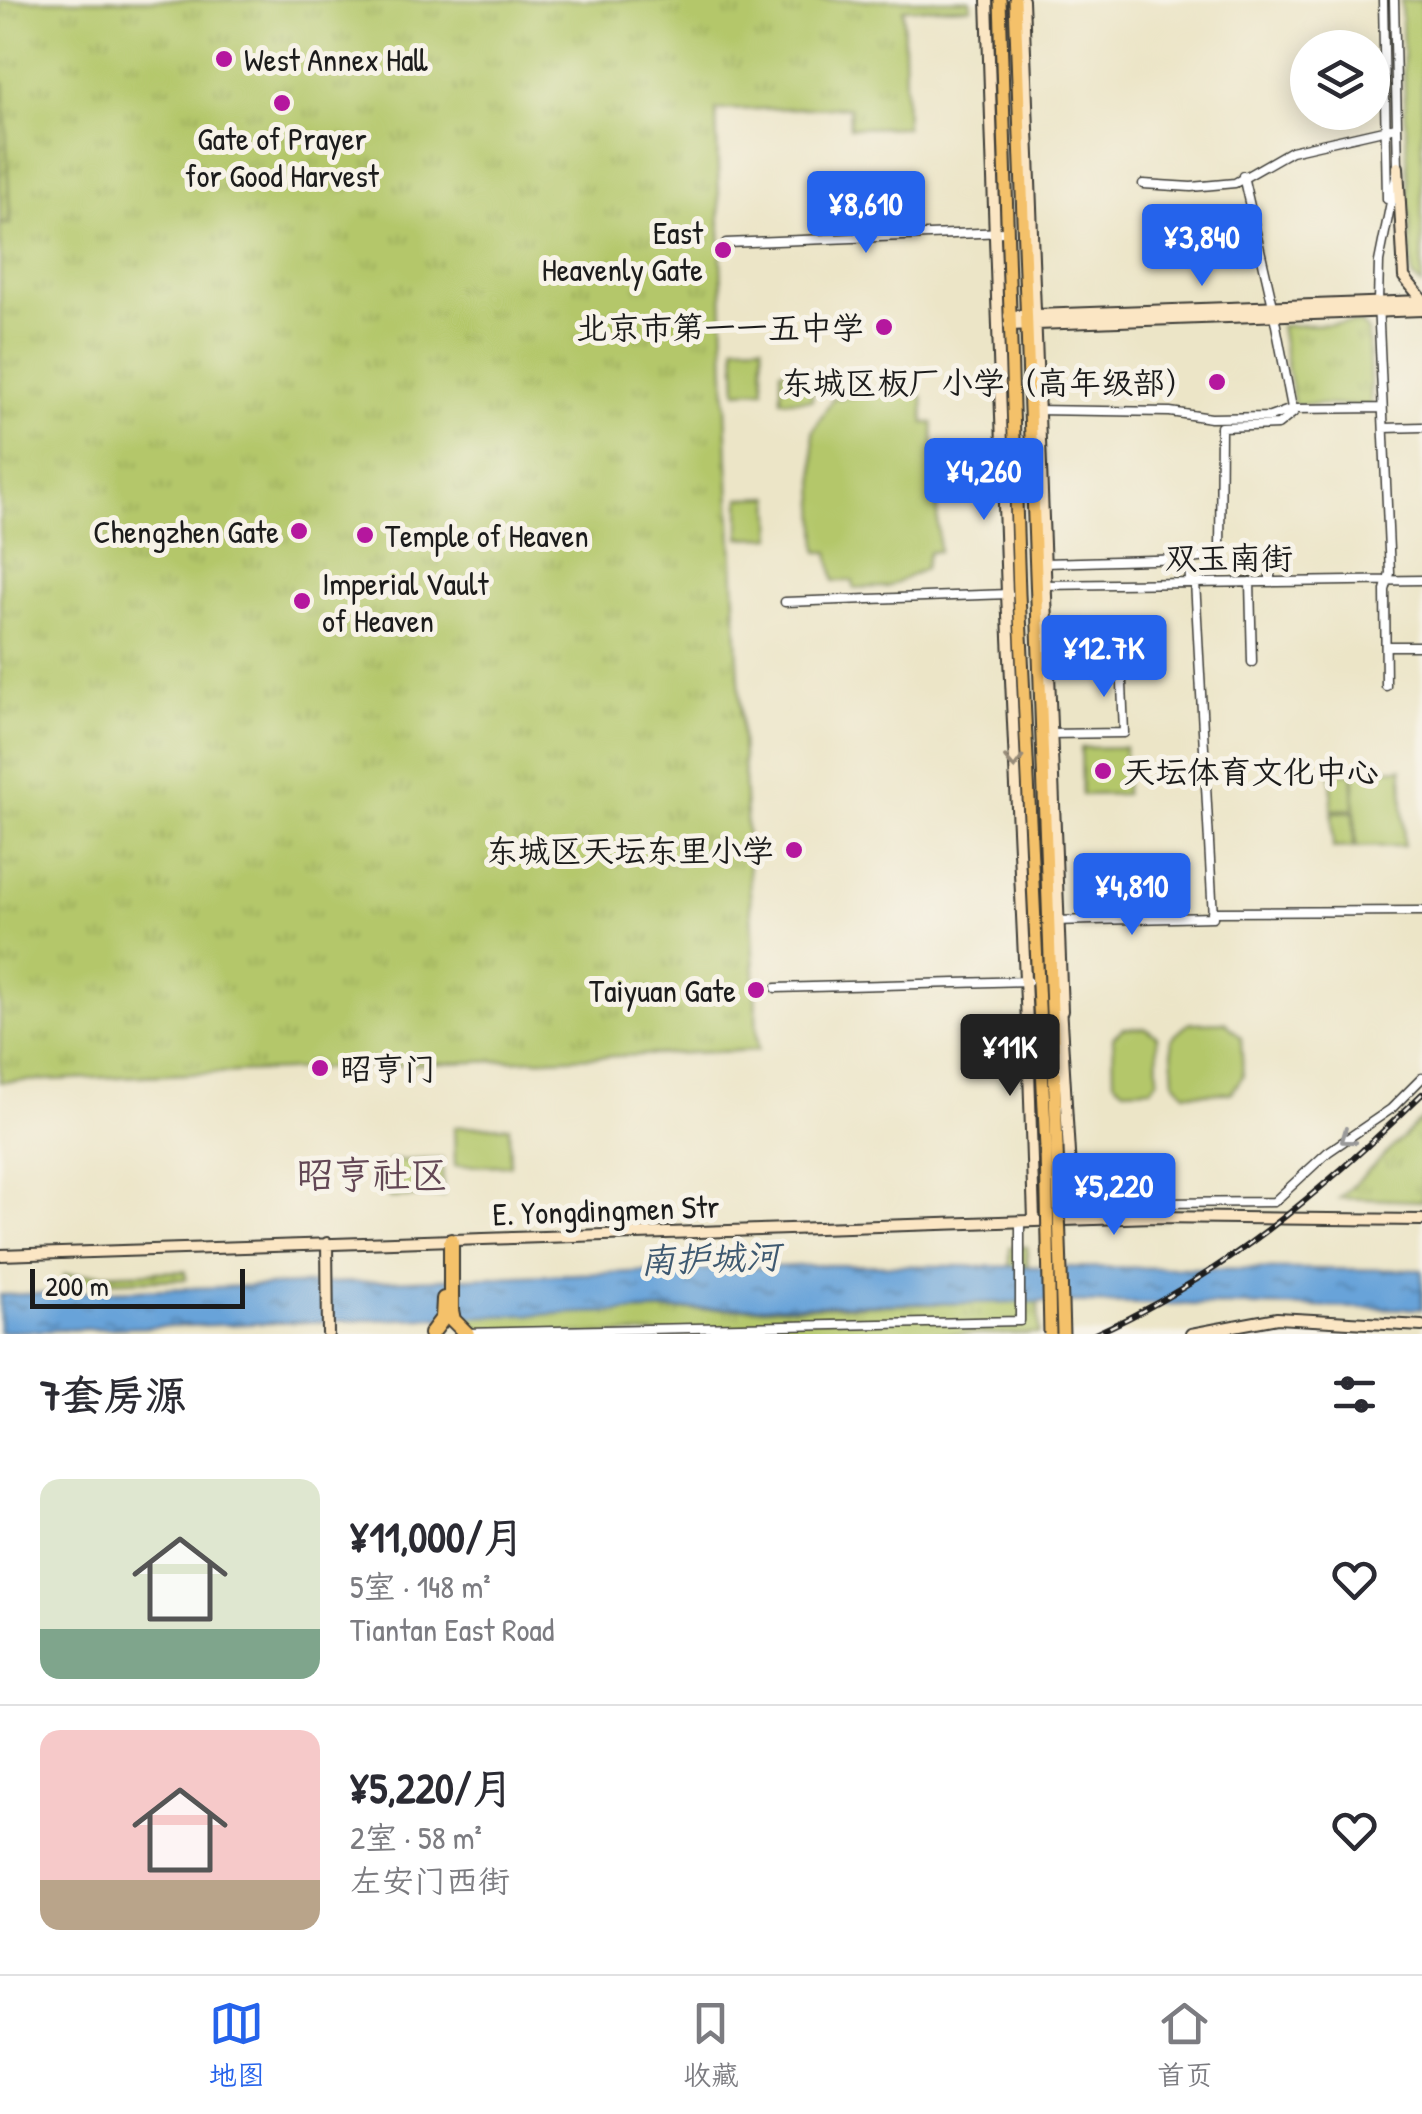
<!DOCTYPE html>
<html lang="zh">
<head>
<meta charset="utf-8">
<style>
	:root { --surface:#fff; --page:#f7f7f7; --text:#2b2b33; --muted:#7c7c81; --line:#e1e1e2; --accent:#2563eb }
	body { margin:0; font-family:"Patrick Hand","LXGW WenKai TC",sans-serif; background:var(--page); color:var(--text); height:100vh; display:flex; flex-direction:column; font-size:38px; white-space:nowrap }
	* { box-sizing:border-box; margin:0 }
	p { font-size:32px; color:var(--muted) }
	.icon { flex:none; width:55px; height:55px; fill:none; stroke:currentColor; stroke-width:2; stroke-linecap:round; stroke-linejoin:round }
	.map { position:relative; height:1334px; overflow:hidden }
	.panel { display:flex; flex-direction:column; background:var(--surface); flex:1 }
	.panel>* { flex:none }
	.controls { position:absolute; left:1290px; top:30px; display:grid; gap:20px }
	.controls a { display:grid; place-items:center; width:100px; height:100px; border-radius:50%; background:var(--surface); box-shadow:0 5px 25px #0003; font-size:50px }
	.scale { position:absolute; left:30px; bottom:25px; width:215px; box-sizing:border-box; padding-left:10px; border:5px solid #1c1c1c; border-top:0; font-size:28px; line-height:35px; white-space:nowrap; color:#1c1c1c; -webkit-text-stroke:8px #f7f3e8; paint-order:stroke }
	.price { position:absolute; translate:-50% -85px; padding:0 22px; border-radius:10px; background:var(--accent); color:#fff; font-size:32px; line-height:65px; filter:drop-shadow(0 2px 5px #0008) }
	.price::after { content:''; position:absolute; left:50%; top:60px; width:30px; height:22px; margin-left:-15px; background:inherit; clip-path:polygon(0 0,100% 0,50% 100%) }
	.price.active { background:#222; color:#fff }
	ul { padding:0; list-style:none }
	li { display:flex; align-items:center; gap:30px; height:250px; padding:0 40px }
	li+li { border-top:2px solid var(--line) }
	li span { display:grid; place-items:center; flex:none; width:280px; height:200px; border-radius:20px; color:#555 }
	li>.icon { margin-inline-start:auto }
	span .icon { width:120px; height:120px; fill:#fffc; stroke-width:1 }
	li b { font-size:42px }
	h2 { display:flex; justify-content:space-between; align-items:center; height:120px; padding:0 40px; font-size:42px }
	.tab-bar { display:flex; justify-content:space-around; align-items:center; height:140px; border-top:2px solid var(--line); background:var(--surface); font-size:28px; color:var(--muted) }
	.tab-bar a { display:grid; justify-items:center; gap:5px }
	.tab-bar .active { color:var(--accent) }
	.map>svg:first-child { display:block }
	.grass { fill:url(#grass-dots); stroke:#687243; stroke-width:2.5 }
	.park { fill:url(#park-tufts); stroke:#687243; stroke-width:2.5 }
	.garden { fill:url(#garden-furrows); stroke:#687243; stroke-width:2.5 }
	.pitch { fill:#b4c76a; stroke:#687243; stroke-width:2.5 }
	.water { fill:url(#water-ripples); stroke:#42607a; stroke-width:2.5 }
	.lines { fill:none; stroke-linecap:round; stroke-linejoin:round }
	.street-casing { stroke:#3b3a36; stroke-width:11 }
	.secondary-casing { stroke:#3b3a36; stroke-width:14 }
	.primary-casing { stroke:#3b3a36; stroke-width:15 }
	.highway-casing { stroke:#3b3a36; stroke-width:18 }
	.street { stroke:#fff; stroke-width:8 }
	.secondary { stroke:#fbe6c4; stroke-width:10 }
	.primary { stroke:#f4c16b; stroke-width:11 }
	.highway { stroke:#f4c16b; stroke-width:14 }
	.rail-casing { stroke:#1c1c1c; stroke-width:6 }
	.rail { stroke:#f7f3e8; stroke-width:2.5; stroke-dasharray:8; stroke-linecap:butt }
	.primary-bridge-casing { stroke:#3b3a36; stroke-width:15; stroke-linecap:butt }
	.primary-bridge { stroke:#f4c16b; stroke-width:11 }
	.oneway { stroke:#978b78 }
	.oneway2 { stroke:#999 }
	.poi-dot { fill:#b5179e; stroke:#f7f3e8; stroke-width:4 }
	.labels { text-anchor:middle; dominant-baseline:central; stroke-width:10; stroke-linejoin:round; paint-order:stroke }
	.poi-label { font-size:32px; fill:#1c1c1c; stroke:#f7f3e8; text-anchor:end }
	.street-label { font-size:32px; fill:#1c1c1c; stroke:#f7f3e8 }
	.water-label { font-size:35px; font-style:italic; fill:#3e5971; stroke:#f7f3e8 }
	.quarter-label { font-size:38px; fill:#634755; stroke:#f7f3e8 }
</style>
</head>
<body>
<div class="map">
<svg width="1422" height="1334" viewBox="0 0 1422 1334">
	<defs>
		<pattern id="grass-dots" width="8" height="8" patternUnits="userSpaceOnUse" patternTransform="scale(2.5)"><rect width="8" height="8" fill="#b4c76a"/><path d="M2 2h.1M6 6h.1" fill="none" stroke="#9aaa5b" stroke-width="1.8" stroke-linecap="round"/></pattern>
		<pattern id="park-tufts" width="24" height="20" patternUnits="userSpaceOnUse" patternTransform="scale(2.5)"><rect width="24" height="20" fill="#b4c76a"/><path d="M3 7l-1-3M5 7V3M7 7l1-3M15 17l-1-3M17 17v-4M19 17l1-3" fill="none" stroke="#9aaa5b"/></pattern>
		<pattern id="garden-furrows" width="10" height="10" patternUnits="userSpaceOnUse" patternTransform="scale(2.5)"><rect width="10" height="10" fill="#b4c76a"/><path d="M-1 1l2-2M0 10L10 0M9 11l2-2" fill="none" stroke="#9aaa5b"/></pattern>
		<pattern id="water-ripples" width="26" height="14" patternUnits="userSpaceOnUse" patternTransform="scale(2.5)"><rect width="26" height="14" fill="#68a3d9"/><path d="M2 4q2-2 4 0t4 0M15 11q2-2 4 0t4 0" fill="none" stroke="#5584af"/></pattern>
	</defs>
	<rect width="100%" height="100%" fill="#f7f3e8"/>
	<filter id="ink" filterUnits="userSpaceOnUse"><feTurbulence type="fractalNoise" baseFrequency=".01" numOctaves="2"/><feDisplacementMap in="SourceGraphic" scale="20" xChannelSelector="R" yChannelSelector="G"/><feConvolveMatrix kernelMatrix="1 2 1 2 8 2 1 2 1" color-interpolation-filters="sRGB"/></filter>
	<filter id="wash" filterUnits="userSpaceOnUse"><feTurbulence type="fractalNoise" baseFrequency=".0048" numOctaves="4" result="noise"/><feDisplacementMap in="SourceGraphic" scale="40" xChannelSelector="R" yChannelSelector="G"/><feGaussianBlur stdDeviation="2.25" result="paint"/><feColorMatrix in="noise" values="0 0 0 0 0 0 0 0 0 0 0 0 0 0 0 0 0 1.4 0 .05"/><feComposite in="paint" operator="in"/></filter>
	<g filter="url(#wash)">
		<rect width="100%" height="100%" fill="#ece5c7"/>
		<path class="grass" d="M185,1271l1,8 -122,4v-8z"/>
		<path class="park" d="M0,0h970l1,7 -68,2 3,118 -56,1 -1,-21 -133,3 12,354 30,586 -758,32z
			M1360,323l8,8 3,75 -77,-2 -14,-78z
			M1422,1119v82l-82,-3z
			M1010,1247h17l1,54 10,1 1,32h-565l-16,-18 551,-14z"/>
		<path class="garden" d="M0,83h4l6,141h-10z"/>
		<path class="pitch" d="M1401,0h21v286l-10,-9z
			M762,344l2,46 -27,1 -2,-46z
			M781,370h32l-1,30h-31z
			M915,393l8,4 1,26h9l6,128 -10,1 -5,17 -37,18 -33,1 -1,-7h-19l-5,-29h-11l-5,-121 20,-33z
			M771,497l2,40 -33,1v-40z
			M1125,747v47l-43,1 -1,-47z
			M1402,768l2,78 -48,1 -2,-77z
			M1352,772l2,37 -22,1 -1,-37z
			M1332,812h21l1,35 -21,1z
			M1225,1022l16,15 2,39 -12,17h-46l-11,-13 -3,-41 18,-16z
			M1123,1028h23l11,8 1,43 -6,9 -28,1 -10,-8 -1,-44z
			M509,1126l1,39 -55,1 -1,-39z
			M442,1159l1,37 -54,2 -1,-37z"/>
		<path class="water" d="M822,1265l600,5v39l-384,-7 -213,3 -825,27v-37z"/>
	</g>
	<g filter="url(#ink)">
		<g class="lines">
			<g class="street-casing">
				<path id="street" d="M1383,0l4,199
					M1243,176l30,130
					M1143,184l48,3 44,-4 56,-32 105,-24
					M726,243l279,-11
					M1034,410l136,2 41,6 59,-1 22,-8 90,-1
					M1384,428l38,-1
					M1270,554v28
					M1044,563l145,-4
					M1190,581l-1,-22 31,-3 1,-129 57,-2 15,-12 -19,-98
					M1250,582l2,80
					M1042,585l380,-5
					M785,602l224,-8
					M1386,646h36
					M1386,686l-1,-96 5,-17 -12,-271 1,-40 19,-95 -4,-167
					M1047,734l77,-1 -3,-74
					M1212,912l210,-1
					M1053,921l160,-4 -18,-336
					M776,988l252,-7
					M1153,1217l4,-14 117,-1 54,-50 63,-43 31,-31
					M466,1333l554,-12v-100"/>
			</g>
			<g class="secondary-casing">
				<path id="secondary" d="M987,0l20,594 21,450
					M1023,0l39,1011
					M1398,167l6,110 18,22
					M1009,316l413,-15
					M1009,325l413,-15
					M1060,1005l13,214
					M1028,1041l6,179
					M1054,1230l2,104
					M327,1243l1,91
					M0,1255l1153,-38 269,3
					M1191,1334l86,-16 145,8"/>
			</g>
			<g class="primary-casing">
				<path id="primary" d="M1000,0l19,594 27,555
					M1015,0l42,1148"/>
			</g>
			<g class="highway-casing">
				<path id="highway" d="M451,1241v69l2,10 14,14
					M431,1334l12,-16 1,-19"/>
			</g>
			<use href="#street" class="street"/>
			<use href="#secondary" class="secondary"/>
			<use href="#primary" class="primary"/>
			<use href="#highway" class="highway"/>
			<g class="rail-casing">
				<path id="rail" d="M1095,1334c126,-56 229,-144 327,-240"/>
			</g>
			<use href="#rail" class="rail"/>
			<g class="primary-bridge-casing">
				<path id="primary-bridge" d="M1057,1148l6,186
					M1046,1149l4,185"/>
			</g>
			<use href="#primary-bridge" class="primary-bridge"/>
		</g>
		<defs><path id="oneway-chevron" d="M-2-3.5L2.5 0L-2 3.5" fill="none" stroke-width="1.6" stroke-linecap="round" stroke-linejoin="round" transform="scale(2.5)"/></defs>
		<use class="oneway" href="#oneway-chevron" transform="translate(1014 762) rotate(88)"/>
		<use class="oneway2" href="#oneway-chevron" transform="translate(1347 1138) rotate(144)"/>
	</g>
	<g class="poi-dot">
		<circle cx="224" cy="59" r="10"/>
		<circle cx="282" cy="103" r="10"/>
		<circle cx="723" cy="250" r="10"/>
		<circle cx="884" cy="327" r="10"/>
		<circle cx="1217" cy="382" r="10"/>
		<circle cx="299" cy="531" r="10"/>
		<circle cx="365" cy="535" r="10"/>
		<circle cx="302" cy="601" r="10"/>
		<circle cx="1103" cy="771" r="10"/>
		<circle cx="794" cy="850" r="10"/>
		<circle cx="756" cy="990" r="10"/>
		<circle cx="320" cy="1068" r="10"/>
	</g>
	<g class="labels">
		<g class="poi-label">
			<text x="244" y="59" text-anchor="start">West Annex Hall</text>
			<text x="282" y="138" text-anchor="middle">Gate of Prayer<tspan x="282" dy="37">for Good Harvest</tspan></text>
			<text x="703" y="232">East<tspan x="703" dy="37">Heavenly Gate</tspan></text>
			<text x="864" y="327">北京市第一一五中学</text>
			<text x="1197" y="382">东城区板厂小学（高年级部）</text>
			<text x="279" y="531">Chengzhen Gate</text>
			<text x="385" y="535" text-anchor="start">Temple of Heaven</text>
			<text x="322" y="583" text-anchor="start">Imperial Vault<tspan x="322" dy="37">of Heaven</tspan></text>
			<text x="1123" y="771" text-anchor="start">天坛体育文化中心</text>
			<text x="774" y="850">东城区天坛东里小学</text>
			<text x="736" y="990">Taiyuan Gate</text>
			<text x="340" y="1068" text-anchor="start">昭亨门</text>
		</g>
		<g class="street-label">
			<text x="1229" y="557">双玉南街</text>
			<text transform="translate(606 1210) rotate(-2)">E. Yongdingmen Str</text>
		</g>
		<g class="water-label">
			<text transform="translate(710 1258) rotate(-2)">南护城河</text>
		</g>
		<g class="quarter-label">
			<text x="372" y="1174">昭亨社区</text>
		</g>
	</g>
</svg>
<div class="controls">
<a><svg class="icon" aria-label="layers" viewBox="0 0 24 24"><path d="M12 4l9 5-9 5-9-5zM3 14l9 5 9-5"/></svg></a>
</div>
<div class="scale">200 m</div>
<b class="price" style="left:866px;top:256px">¥8,610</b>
<b class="price" style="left:1202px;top:289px">¥3,840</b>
<b class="price" style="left:984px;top:523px">¥4,260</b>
<b class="price" style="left:1104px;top:700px">¥12.7K</b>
<b class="price" style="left:1132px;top:938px">¥4,810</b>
<b class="price active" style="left:1010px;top:1099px">¥11K</b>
<b class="price" style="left:1114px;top:1238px">¥5,220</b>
</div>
<section class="panel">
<h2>7套房源<svg class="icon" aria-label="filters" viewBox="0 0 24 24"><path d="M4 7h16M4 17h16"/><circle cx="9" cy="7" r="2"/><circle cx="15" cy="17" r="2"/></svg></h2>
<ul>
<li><span style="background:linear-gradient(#dfe7d0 75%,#7fa58c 0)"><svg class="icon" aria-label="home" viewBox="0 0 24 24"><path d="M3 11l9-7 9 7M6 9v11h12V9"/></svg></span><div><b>¥11,000/月</b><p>5室 · 148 m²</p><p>Tiantan East Road</p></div><svg class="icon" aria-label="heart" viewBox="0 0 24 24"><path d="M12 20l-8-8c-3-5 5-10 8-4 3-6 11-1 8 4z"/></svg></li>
<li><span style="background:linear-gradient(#f6c9c9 75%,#b9a48a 0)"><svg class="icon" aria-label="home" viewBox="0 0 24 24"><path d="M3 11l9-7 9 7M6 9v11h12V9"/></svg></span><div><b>¥5,220/月</b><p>2室 · 58 m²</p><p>左安门西街</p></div><svg class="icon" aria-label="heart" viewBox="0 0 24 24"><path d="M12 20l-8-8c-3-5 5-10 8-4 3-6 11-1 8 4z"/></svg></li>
</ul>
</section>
<nav class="tab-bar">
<a class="active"><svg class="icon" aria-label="map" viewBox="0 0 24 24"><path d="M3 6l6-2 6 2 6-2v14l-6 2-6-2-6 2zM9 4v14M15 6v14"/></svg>地图</a>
<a><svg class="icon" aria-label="saved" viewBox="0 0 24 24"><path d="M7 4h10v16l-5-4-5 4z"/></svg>收藏</a>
<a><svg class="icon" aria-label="home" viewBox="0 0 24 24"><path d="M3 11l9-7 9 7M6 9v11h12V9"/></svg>首页</a>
</nav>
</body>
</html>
